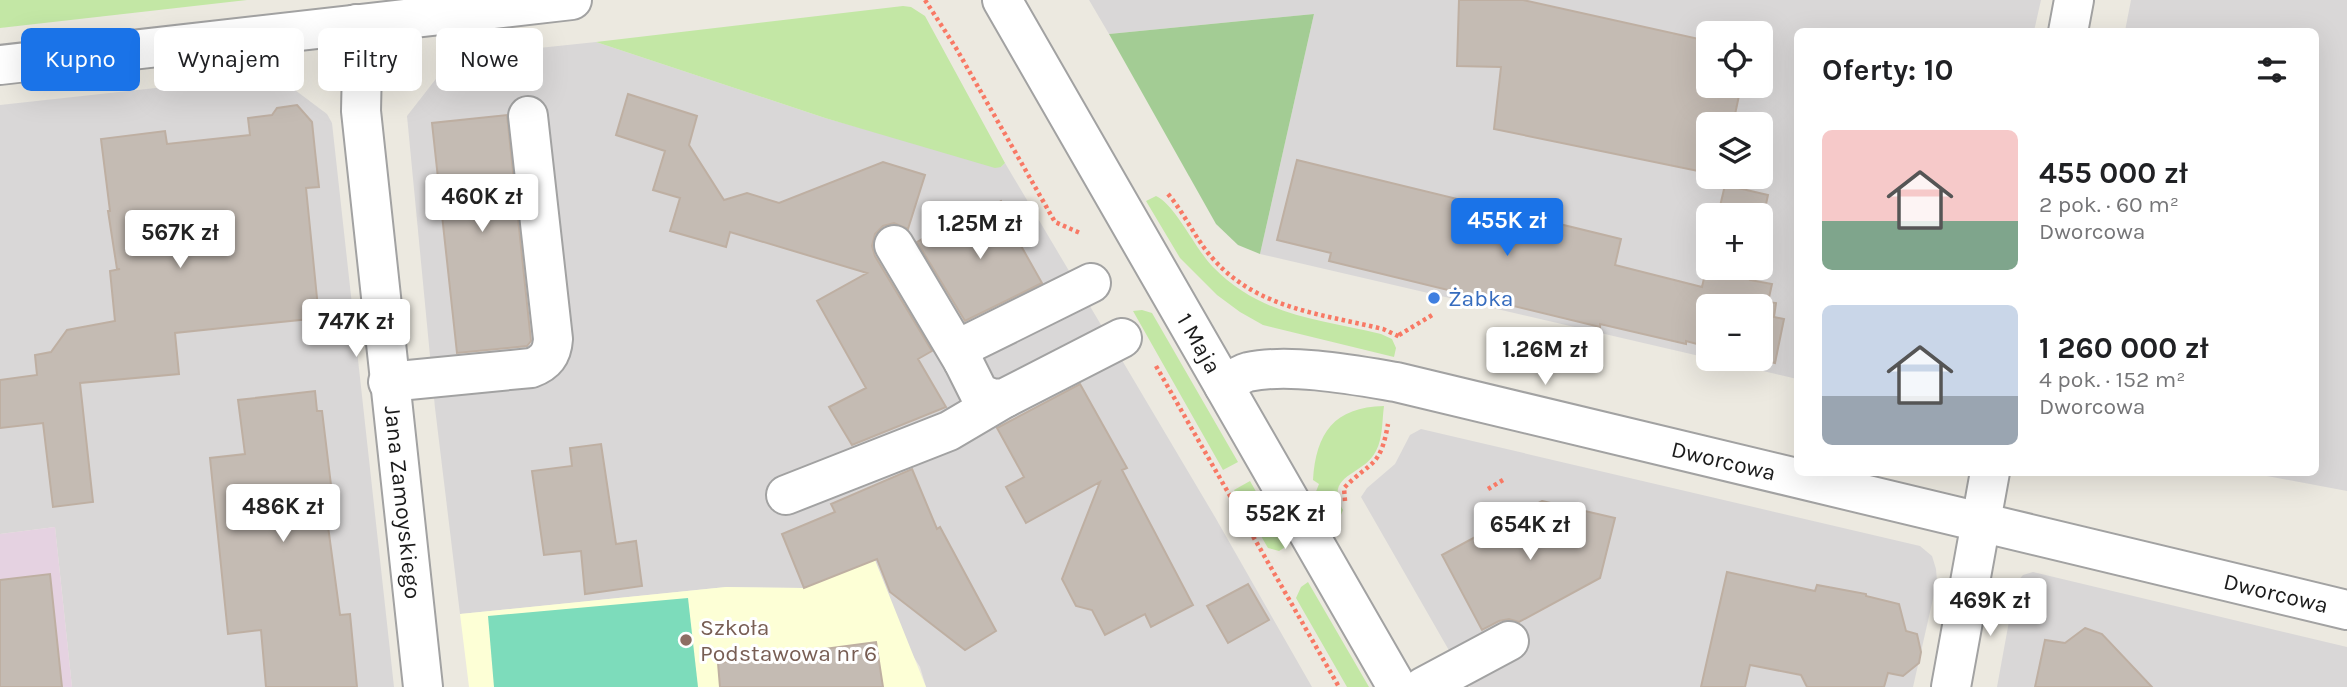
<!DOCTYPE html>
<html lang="pl">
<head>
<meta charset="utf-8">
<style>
	:root { --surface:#fff; --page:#f6f6f6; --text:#202124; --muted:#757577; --accent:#1a73e8 }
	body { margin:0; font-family:Karla,sans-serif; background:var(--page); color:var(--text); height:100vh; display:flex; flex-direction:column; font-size:26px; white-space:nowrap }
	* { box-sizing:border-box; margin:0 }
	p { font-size:23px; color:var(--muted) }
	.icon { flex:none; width:38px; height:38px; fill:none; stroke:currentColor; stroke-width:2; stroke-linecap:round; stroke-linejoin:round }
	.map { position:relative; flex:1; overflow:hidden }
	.side { position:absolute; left:1794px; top:28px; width:525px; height:448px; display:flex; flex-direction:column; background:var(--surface); border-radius:10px; box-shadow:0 7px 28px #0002 }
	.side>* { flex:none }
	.top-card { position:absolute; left:21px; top:28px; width:665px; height:63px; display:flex; gap:14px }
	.buttons { position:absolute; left:1696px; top:21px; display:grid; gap:14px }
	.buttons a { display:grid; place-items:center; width:77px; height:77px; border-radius:10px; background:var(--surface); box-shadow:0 7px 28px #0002; font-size:35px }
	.price { position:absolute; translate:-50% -60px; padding:0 16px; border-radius:7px; background:#fff; color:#222; font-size:23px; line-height:46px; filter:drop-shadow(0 2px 4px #0008) }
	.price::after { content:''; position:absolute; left:50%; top:42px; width:21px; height:16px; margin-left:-10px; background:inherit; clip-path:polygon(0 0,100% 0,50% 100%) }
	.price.selected { background:var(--accent); color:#fff }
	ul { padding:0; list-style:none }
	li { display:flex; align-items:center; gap:21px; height:175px; padding:0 28px }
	li span { display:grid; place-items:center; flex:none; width:196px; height:140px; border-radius:10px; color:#555 }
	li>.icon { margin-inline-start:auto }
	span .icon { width:84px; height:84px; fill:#fffc; stroke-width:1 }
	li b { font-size:30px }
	h2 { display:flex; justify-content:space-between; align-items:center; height:84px; padding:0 28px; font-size:30px }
	.tag { padding:0 24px; border-radius:10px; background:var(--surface); box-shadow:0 7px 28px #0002; font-size:24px; line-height:63px }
	.tag.selected { background:var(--accent); color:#fff }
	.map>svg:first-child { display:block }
	.residential { fill:#d9d7d7; fill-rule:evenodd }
	.industrial { fill:#e5d2e1 }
	.education { fill:#fdffd6 }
	.grass { fill:#c3e7a5 }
	.forest { fill:#a3cc94 }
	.pitch { fill:#7ddcbb }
	.building { fill:#c4bbb3; stroke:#beafa2; stroke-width:2 }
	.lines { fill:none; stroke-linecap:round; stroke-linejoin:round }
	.minor-casing { stroke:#a2a2a2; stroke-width:42 }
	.path { stroke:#f87965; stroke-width:4.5; stroke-dasharray:3.5 3.5; stroke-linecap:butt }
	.minor { stroke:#fff; stroke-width:38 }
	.shop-dot { fill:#3f7fe0; stroke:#fff; stroke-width:2.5 }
	.education-dot { fill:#8d6e63; stroke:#fff; stroke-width:2.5 }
	.labels { text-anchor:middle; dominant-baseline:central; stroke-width:6; stroke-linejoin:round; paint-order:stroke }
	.shop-label { font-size:23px; fill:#366cbe; stroke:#fff; text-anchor:start }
	.street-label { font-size:23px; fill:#1b1b1b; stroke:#fff }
	.education-label { font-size:23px; fill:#785e54; stroke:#fff; text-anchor:start }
</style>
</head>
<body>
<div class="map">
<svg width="2347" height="687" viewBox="0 0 2347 687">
	<rect width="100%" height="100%" fill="#ece9e0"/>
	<path class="residential" d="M1089,0h952l-7,31 -237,1v347l-85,-20h48v-53h-52v52l-448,-104 54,-240 -205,20zM1708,33h52v53h-52zM1708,124h52v53h-52zM1708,215h52v53h-52z
		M2131,0h216v491l-96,-18 64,-1v-440l-190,-1z
		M596,42l229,76 176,49 4,-4 210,354 97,170h-386l-6,-20 -63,-100 -53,21 -78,-1 -266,27 -25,-206 -28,-292 46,-59z
		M275,75l52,39 5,9 62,564h-322l-17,-160 -55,7v-429z
		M1421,429l499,117 12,10 4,13 1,12 -24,106h-443l-109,-190 6,-9 28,-24 15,-29z
		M2033,572l314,75v40h-350l19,-104 7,-8z"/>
	<path class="industrial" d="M55,527l17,160h-72v-153z"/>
	<path class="education" d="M875,560l51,127h-457l-9,-73 266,-27 78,1z"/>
	<path class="grass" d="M0,0h247l-247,28z
		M903,6l8,1 14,9 80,147 -4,4 -6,1 -170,-50 -229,-76z
		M1156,196c18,7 40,54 57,71 48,49 104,52 168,67l11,5 4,9 -2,9 -131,-32 -23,-13 -23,-17 -37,-37 -34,-57z
		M1142,310l10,3 86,149 -15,8 -90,-159z
		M1384,406c-2,14 -1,32 -8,45 -12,25 -53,23 -33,59l-2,5 -10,6 -16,-27 4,-10 -6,-4c3,-47 21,-73 71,-74z
		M1250,481l37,65 -8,5 -11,-3 -34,-58z
		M1308,582l61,105h-22l-51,-89 5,-11z"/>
	<path class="forest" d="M1314,14l-54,240 -22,-9 -22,-21 -107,-190z"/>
	<path class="pitch" d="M688,598l10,89h-204l-6,-71z"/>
	<path class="building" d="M1459,0h64l185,41v45h33l-8,38h-25v49l-214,-44 7,-62 -44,-1z
		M628,94l69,22 -8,29 35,55 23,-7 32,10 104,-41 42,13 -17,54 -14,-6 -11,3 -8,8 -3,12 3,10 57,95 -14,8 28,48 -94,38 -23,-38 37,-19 -49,-87 50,-28 -137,-41 -4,15 -56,-16 10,-33 -27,-8 12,-39 -49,-16z
		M297,105l15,17 3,29 4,36 -13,1 13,130 -144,15 4,41 -99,9 13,119 -40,5 -10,-84 -43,5v-48l37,-5 -2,-20 16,-3 16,-22 48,-9 -5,-50 10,-2h-3l-9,-58h2l-9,-72 64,-8 2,13 83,-9 -2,-17 24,-3 5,-7z
		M507,115l24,226 -4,5 -70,7 -25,-230z
		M1297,160l324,79 -6,26 87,22 6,-26v7h45l-3,12 22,4 -4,18 8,1 -2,14 10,2 -9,44 -18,-4h3v-53h-52v41l-22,-6v3l-86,-20v3l-271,-66 2,-8 -54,-13z
		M1725,185l43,10 -8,37v-17h-42z
		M1001,201l20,33 -5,3 26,46 -77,38 -48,-79 45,-26 3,6z
		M1080,384l47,84 -5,2 71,135 -42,22 -6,-13 -40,21 -13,-25 -16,-4 -14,-27 38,-97 -74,41 -20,-36 18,-10 -27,-49z
		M315,391l2,20h5l13,107 -8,1 13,96 10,-1 7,73h-91l-5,-57 -33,4 -18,-176 35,-4 -7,-54z
		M601,444l15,100 20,-3 6,45 -57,8 -4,-43 -37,4 -12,-84 40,-5 -2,-18z
		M912,469l25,60 3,-2 56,104 -31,19 -75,-58 -13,-33 -73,29 -22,-54 53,-22 -4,-8z
		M1542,501l73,17 -15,60 -81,44 -10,-3 -10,2 -17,9 -40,-75z
		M1727,572l88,19 2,-6 49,9v2l33,8 7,27 11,3 4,18 -2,11 -16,13 -15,-3 -4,14h-77l-6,-12 -51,-10 -5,22h-44z
		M50,574l12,113h-62v-107z
		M1248,584l21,36 -41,23 -21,-37z
		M2085,628l17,6 50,53h-117l10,-47 20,3z
		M876,642l7,45h-163l-2,-24z"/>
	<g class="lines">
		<g class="minor-casing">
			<g id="minor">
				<path id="s1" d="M1002,0l395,687"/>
				<path id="s2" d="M356,24l6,41 -1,46 62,576"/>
				<path d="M2068,32l6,-32"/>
				<path d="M0,65l572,-65"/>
				<path d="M894,245l69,116"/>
				<path d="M1091,283l-119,59 -7,7 -2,12 16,32 14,6 12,-1 117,-60"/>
				<path d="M388,382l143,-14c14,-5 21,-13 22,-29l-25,-223"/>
				<path id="s3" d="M1224,386c7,-5 16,-12 24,-14 42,-9 106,3 148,10l951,228"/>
				<path d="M786,495l163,-64 56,-33"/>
				<path d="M1423,687l86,-46"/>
				<path d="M1951,687l39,-215"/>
			</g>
		</g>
		<path class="path" d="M925,0l31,48 99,174 25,11
			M1168,194c18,21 28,47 47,67 44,48 107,53 168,68l17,8
			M1399,335l35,-21
			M1156,366l183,321
			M1488,489l15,-9
			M1345,501l-1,-13c27,-28 36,-19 44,-64"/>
		<use href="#minor" class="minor"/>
	</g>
	<circle class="shop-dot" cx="1434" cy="298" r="7"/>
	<circle class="education-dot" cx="686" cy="640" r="7"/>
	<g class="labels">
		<g class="shop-label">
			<text x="1448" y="298">Żabka</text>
		</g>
		<g class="street-label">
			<text stroke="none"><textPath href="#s1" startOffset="396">1 Maja</textPath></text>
			<text stroke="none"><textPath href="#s3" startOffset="514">Dworcowa</textPath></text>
			<text stroke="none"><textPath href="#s2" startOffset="481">Jana Zamoyskiego</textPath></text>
			<text stroke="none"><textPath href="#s3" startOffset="1082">Dworcowa</textPath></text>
		</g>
		<g class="education-label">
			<text x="700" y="627">Szkoła<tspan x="700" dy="26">Podstawowa nr 6</tspan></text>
		</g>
	</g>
</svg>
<div class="buttons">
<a><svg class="icon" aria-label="locate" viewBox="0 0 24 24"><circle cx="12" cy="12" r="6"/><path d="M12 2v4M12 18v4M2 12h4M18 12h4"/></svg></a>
<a><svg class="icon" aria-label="layers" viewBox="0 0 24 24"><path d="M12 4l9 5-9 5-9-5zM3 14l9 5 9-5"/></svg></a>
<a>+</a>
<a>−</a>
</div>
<b class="price" style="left:482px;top:234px">460K zł</b>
<b class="price selected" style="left:1507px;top:258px">455K zł</b>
<b class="price" style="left:980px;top:261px">1.25M zł</b>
<b class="price" style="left:180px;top:270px">567K zł</b>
<b class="price" style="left:356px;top:359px">747K zł</b>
<b class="price" style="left:1545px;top:387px">1.26M zł</b>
<b class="price" style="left:283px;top:544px">486K zł</b>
<b class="price" style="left:1285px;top:551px">552K zł</b>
<b class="price" style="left:1530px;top:562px">654K zł</b>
<b class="price" style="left:1990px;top:638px">469K zł</b>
<div class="top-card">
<a class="tag selected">Kupno</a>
<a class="tag">Wynajem</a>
<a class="tag">Filtry</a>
<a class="tag">Nowe</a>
</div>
<section class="side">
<h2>Oferty: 10<svg class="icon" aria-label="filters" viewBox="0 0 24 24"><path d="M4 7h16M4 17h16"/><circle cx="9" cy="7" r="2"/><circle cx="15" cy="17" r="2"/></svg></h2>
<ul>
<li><span style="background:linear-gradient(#f6c9c9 65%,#7fa58c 0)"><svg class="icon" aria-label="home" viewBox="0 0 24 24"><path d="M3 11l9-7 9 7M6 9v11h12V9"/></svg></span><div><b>455 000 zł</b><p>2 pok. · 60 m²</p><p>Dworcowa</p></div></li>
<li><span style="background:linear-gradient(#c9d6e8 65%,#9aa5b1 0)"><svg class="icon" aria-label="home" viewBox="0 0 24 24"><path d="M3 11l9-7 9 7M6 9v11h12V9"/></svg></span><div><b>1 260 000 zł</b><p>4 pok. · 152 m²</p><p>Dworcowa</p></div></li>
</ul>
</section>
</div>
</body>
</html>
